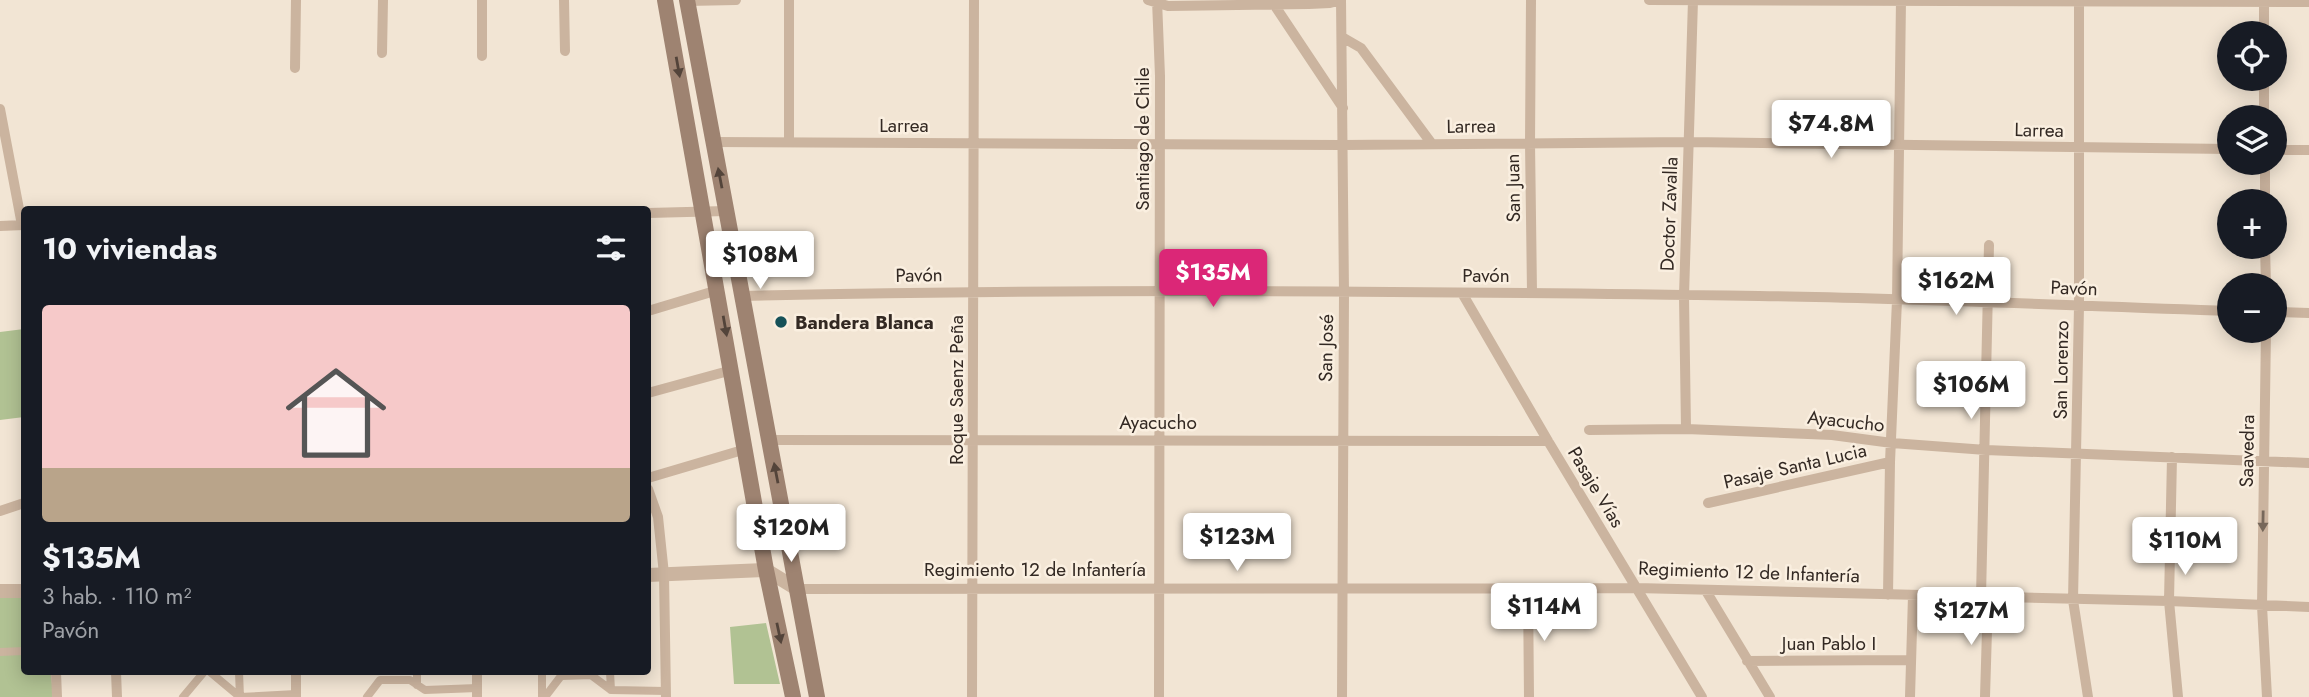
<!DOCTYPE html>
<html lang="es">
<head>
<meta charset="utf-8">
<style>
	:root { --surface:#171b24; --page:#20242c; --text:#f1f3f6; --muted:#9ea1a6; --line:#363941; --accent:#db2777 }
	body { margin:0; font-family:Jost,sans-serif; background:var(--page); color:var(--text); height:100vh; display:flex; flex-direction:column; font-size:26px; white-space:nowrap }
	* { box-sizing:border-box; margin:0 }
	p { font-size:23px; color:var(--muted) }
	.icon { flex:none; width:38px; height:38px; fill:none; stroke:currentColor; stroke-width:2; stroke-linecap:round; stroke-linejoin:round }
	.map { position:relative; flex:1; overflow:hidden }
	.side { position:absolute; left:21px; top:206px; width:630px; height:469px; display:flex; flex-direction:column; background:var(--surface); border-radius:7px; box-shadow:0 4px 18px #0003 }
	.side>* { flex:none }
	.fabs { position:absolute; left:2217px; top:21px; display:grid; gap:14px }
	.fabs a { display:grid; place-items:center; width:70px; height:70px; border-radius:50%; background:var(--surface); box-shadow:0 4px 18px #0003; font-size:35px }
	.price { position:absolute; translate:-50% -60px; padding:0 16px; border-radius:7px; background:#fff; color:#222; font-size:23px; line-height:46px; filter:drop-shadow(0 2px 4px #0008) }
	.price::after { content:''; position:absolute; left:50%; top:42px; width:21px; height:16px; margin-left:-10px; background:inherit; clip-path:polygon(0 0,100% 0,50% 100%) }
	.price.on { background:var(--accent); color:#fff }
	ul { padding:0; list-style:none }
	li { display:grid; align-content:center; gap:14px; height:371px; padding:0 21px }
	li+li { border-top:2px solid var(--line) }
	li span { display:grid; place-items:center; height:217px; border-radius:7px; color:#555 }
	li>.icon { margin-inline-start:auto }
	span .icon { width:126px; height:126px; fill:#fffc; stroke-width:1 }
	li b { font-size:30px }
	h2 { display:flex; justify-content:space-between; align-items:center; height:84px; padding:0 21px; font-size:30px }
	.map>svg:first-child { display:block }
	.green { fill:#b1c293 }
	.lines { fill:none; stroke-linecap:round; stroke-linejoin:round }
	.pedestrian { stroke:#cbb49f; stroke-width:8 }
	.minor { stroke:#cbb49f; stroke-width:10 }
	.tertiary { stroke:#cbb49f; stroke-width:14 }
	.secondary { stroke:#9e8371; stroke-width:16 }
	.oneway { fill:#53443a }
	.oneway2 { fill:#77685b }
	.poi-dot { fill:#165158; stroke:#faefe0; stroke-width:2.5 }
	.labels { text-anchor:middle; dominant-baseline:central; stroke-width:5; stroke-linejoin:round; paint-order:stroke }
	.street-label { font-size:19px; fill:#332923; stroke:#faefe0 }
	.poi-label { font-size:19px; font-weight:bold; fill:#332923; stroke:#faefe0; text-anchor:start }
</style>
</head>
<body>
<div class="map">
<svg width="2309" height="697" viewBox="0 0 2309 697">
	<rect width="100%" height="100%" fill="#f2e5d4"/>
	<path class="green" d="M24,329v88l-24,3v-88z
		M0,598h24v74h27l2,25h-53z
		M766,623l14,61h-46l-4,-57z"/>
	<g class="lines">
		<path class="pedestrian" d="M0,652l24,-1
			M210,672l30,25 56,-3
			M239,672l1,25
			M417,672v13
			M542,672v25
			M610,672l1,18
			M183,697l21,-25
			M367,697l13,-17h30l15,10 52,-2
			M545,697l16,-21 30,-1 20,15 55,1"/>
		<path class="minor" d="M482,0v56
			M564,0l1,51
			M1148,0l20,6 141,-2 21,-1 11,-3
			M1157,0l3,76 -1,621
			M1341,0l3,293 -2,404
			M1531,0l-1,143 2,149
			M1649,0l660,2
			M2079,0v306l-6,294 15,97
			M2264,0v33
			M687,1l49,-1
			M1273,3l70,105
			M1342,37l19,11 71,96
			M382,53l1,-53
			M295,68l1,-68
			M2264,79v38
			M0,109l22,116
			M713,142l630,3 347,-3 540,7
			M789,142v-142
			M2275,150h34
			M2265,163v38
			M648,213l78,-2
			M0,226l24,-1
			M2265,247l1,38
			M1462,293l86,148 154,256
			M742,296c339,-8 678,-5 1017,0 157,2 314,10 471,15
			M648,311l70,-21
			M2275,312l34,1
			M2266,331l-4,275 5,91
			M648,393l84,-23
			M1686,429l-2,-133 9,-296
			M1589,430l97,-1 146,6 60,8 94,7 323,13
			M769,440l779,1
			M2172,457l-3,144 9,96
			M648,478l98,-29
			M648,489l10,28 6,57 2,123
			M1708,503l182,-41
			M0,511l24,-8
			M1528,588l1,109
			M797,589l839,-1 533,13 140,6
			M1706,591l64,106
			M1888,595l2,-133 7,-162 4,-300
			M1981,597l8,-352
			M1747,661l164,-1
			M56,672l1,25
			M116,672l1,25
			M296,672v25
			M477,672v25
			M972,697l2,-697
			M1910,697l3,-101
			M1985,697l3,-100"/>
		<path class="tertiary" d="M648,575l118,-5 31,19
			M0,591h24"/>
		<path class="secondary" d="M665,0l101,570 27,127
			M687,0l130,697"/>
	</g>
	<defs><path id="oneway-solid" d="M-6-.8H1V-3.2L6.5 0L1 3.2V.8H-6Z" transform="scale(1.75)"/></defs>
	<g class="oneway">
		<use href="#oneway-solid" transform="translate(678 67) rotate(80)"/>
		<use href="#oneway-solid" transform="translate(720 178) rotate(-101)"/>
		<use href="#oneway-solid" transform="translate(725 326) rotate(80)"/>
		<use href="#oneway-solid" transform="translate(776 473) rotate(-101)"/>
		<use href="#oneway-solid" transform="translate(779 633) rotate(78)"/>
	</g>
	<use class="oneway2" href="#oneway-solid" transform="translate(2263 521) rotate(91)"/>
	<circle class="poi-dot" cx="781" cy="322" r="7"/>
	<g class="labels">
		<g class="street-label">
			<text x="904" y="125">Larrea</text>
			<text transform="translate(1471 126) rotate(-1)">Larrea</text>
			<text transform="translate(2039 130) rotate(1)">Larrea</text>
			<text transform="translate(1142 139) rotate(-90)">Santiago de Chile</text>
			<text transform="translate(1513 188) rotate(-91)">San Juan</text>
			<text transform="translate(1669 214) rotate(-88)">Doctor Zavalla</text>
			<text transform="translate(919 275) rotate(-1)">Pavón</text>
			<text x="1486" y="275">Pavón</text>
			<text transform="translate(2074 288) rotate(2)">Pavón</text>
			<text transform="translate(1326 348) rotate(-89)">San José</text>
			<text transform="translate(2061 370) rotate(-89)">San Lorenzo</text>
			<text transform="translate(956 390) rotate(-90)">Roque Saenz Peña</text>
			<text transform="translate(1846 421) rotate(6)">Ayacucho</text>
			<text x="1158" y="422">Ayacucho</text>
			<text transform="translate(2247 451) rotate(-89)">Saavedra</text>
			<text transform="translate(1795 466) rotate(-13)">Pasaje Santa Lucia</text>
			<text transform="translate(1596 487) rotate(59)">Pasaje Vías</text>
			<text x="1035" y="569">Regimiento 12 de Infantería</text>
			<text transform="translate(1749 572) rotate(2)">Regimiento 12 de Infantería</text>
			<text x="1829" y="643">Juan Pablo I</text>
		</g>
		<g class="poi-label">
			<text x="795" y="322">Bandera Blanca</text>
		</g>
	</g>
</svg>
<div class="fabs">
<a><svg class="icon" aria-label="locate" viewBox="0 0 24 24"><circle cx="12" cy="12" r="6"/><path d="M12 2v4M12 18v4M2 12h4M18 12h4"/></svg></a>
<a><svg class="icon" aria-label="layers" viewBox="0 0 24 24"><path d="M12 4l9 5-9 5-9-5zM3 14l9 5 9-5"/></svg></a>
<a>+</a>
<a>−</a>
</div>
<b class="price" style="left:1831px;top:160px">$74.8M</b>
<b class="price" style="left:760px;top:291px">$108M</b>
<b class="price on" style="left:1213px;top:309px">$135M</b>
<b class="price" style="left:1956px;top:317px">$162M</b>
<b class="price" style="left:1971px;top:421px">$106M</b>
<b class="price" style="left:791px;top:564px">$120M</b>
<b class="price" style="left:1237px;top:573px">$123M</b>
<b class="price" style="left:2185px;top:577px">$110M</b>
<b class="price" style="left:1544px;top:643px">$114M</b>
<b class="price" style="left:1971px;top:647px">$127M</b>
<section class="side">
<h2>10 viviendas<svg class="icon" aria-label="filters" viewBox="0 0 24 24"><path d="M4 7h16M4 17h16"/><circle cx="9" cy="7" r="2"/><circle cx="15" cy="17" r="2"/></svg></h2>
<ul>
<li><span style="background:linear-gradient(#f6c9c9 75%,#b9a48a 0)"><svg class="icon" aria-label="home" viewBox="0 0 24 24"><path d="M3 11l9-7 9 7M6 9v11h12V9"/></svg></span><div><b>$135M</b><p>3 hab. · 110 m²</p><p>Pavón</p></div></li>
</ul>
</section>
</div>
</body>
</html>
